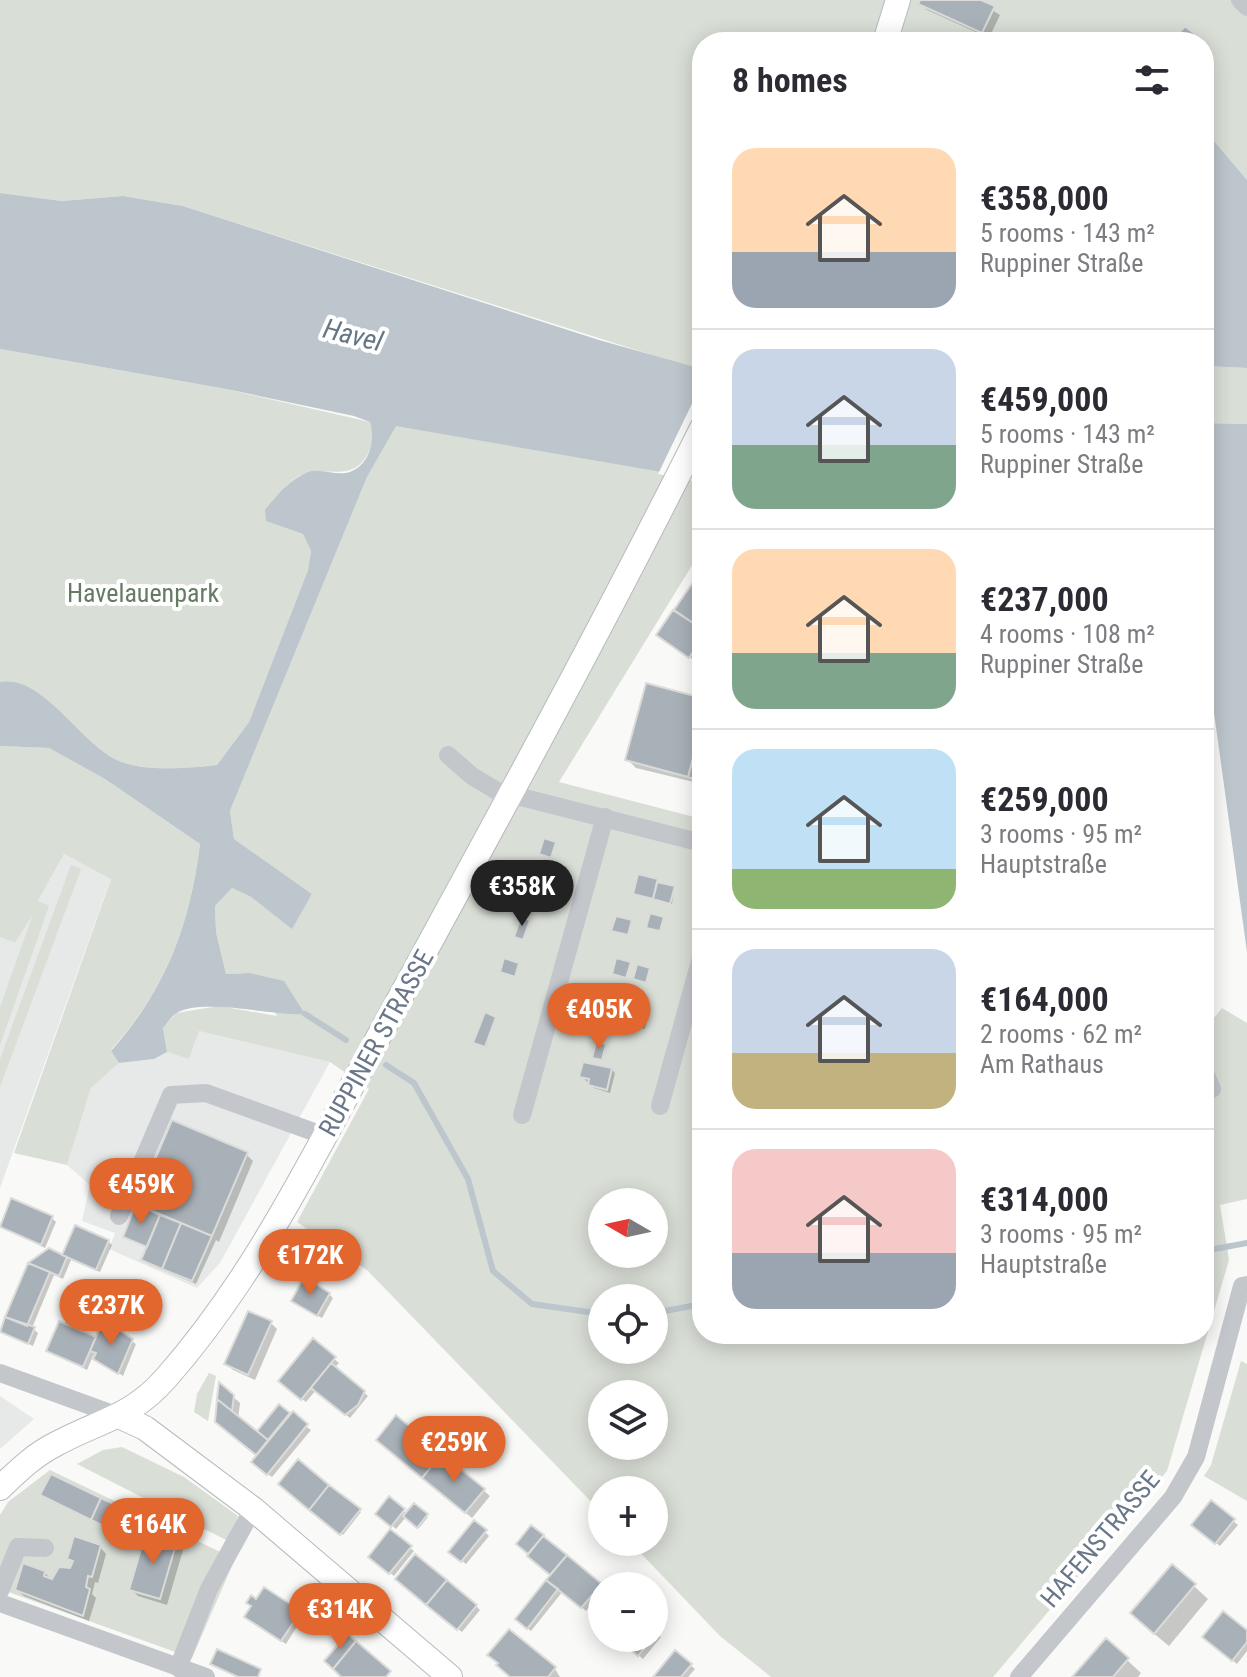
<!DOCTYPE html>
<html lang="en">
<head>
<meta charset="utf-8">
<style>
	:root { --surface:#fff; --page:#f2f2f3; --text:#2b2b33; --muted:#7c7c81; --line:#e1e1e2; --accent:#e2672f }
	body { margin:0; font-family:"Roboto Condensed",sans-serif; background:var(--page); color:var(--text); height:100vh; display:flex; flex-direction:column; font-size:30px; white-space:nowrap }
	* { box-sizing:border-box; margin:0 }
	p { font-size:26px; color:var(--muted) }
	.icon { flex:none; width:44px; height:44px; fill:none; stroke:currentColor; stroke-width:2; stroke-linecap:round; stroke-linejoin:round }
	.map { position:relative; flex:1; overflow:hidden }
	.sheet { position:absolute; left:692px; top:32px; width:522px; height:1312px; display:flex; flex-direction:column; background:var(--surface); border-radius:32px; box-shadow:0 4px 20px #0003 }
	.sheet>* { flex:none }
	.needle { width:52px; rotate:279deg }
	.fabs { position:absolute; left:588px; top:1188px; display:grid; gap:16px }
	.fabs a { display:grid; place-items:center; width:80px; height:80px; border-radius:50%; background:var(--surface); box-shadow:0 4px 20px #0003; font-size:40px }
	.price { position:absolute; translate:-50% -68px; padding:0 18px; border-radius:28px; background:var(--accent); color:#fff; font-size:26px; line-height:52px; filter:drop-shadow(0 2px 4px #0008) }
	.price::after { content:''; position:absolute; left:50%; top:48px; width:24px; height:18px; margin-left:-12px; background:inherit; clip-path:polygon(0 0,100% 0,50% 100%) }
	.price.selected { background:#222; color:#fff }
	ul { padding:0; list-style:none }
	li { display:flex; align-items:center; gap:24px; height:200px; padding:0 40px }
	li+li { border-top:2px solid var(--line) }
	li span { display:grid; place-items:center; flex:none; width:224px; height:160px; border-radius:24px; color:#555 }
	li>.icon { margin-inline-start:auto }
	span .icon { width:96px; height:96px; fill:#fffc; stroke-width:1 }
	li b { font-size:34px }
	h2 { display:flex; justify-content:space-between; align-items:center; height:96px; padding:0 40px; font-size:34px }
	.map>svg:first-child { display:block }
	.built { fill:#e7e8e8 }
	.green { fill:#d9ded6; fill-rule:evenodd }
	.water { fill:#bdc6cc }
	.pier { fill:#f9f9f7 }
	.shadow { fill:#0003 }
	.lines { fill:none; stroke-linecap:round; stroke-linejoin:round }
	.stream { stroke:#bdc6cc; stroke-width:6 }
	.building { fill:#a9b1b8; stroke:#dbdbd9; stroke-width:2 }
	.major-casing { stroke:#b6babf; stroke-width:26 }
	.minor { stroke:#c3c6cb; stroke-width:18 }
	.major { stroke:#fff; stroke-width:24 }
	.labels { text-anchor:middle; dominant-baseline:central; stroke-width:8; stroke-linejoin:round; paint-order:stroke }
	.park-label { font-size:26px; fill:#667a64; stroke:#fff }
	.street-label { font-size:26px; fill:#697788; stroke:#fff }
	.water-label { font-size:28px; font-style:italic; fill:#647883; stroke:#fff }
</style>
</head>
<body>
<div class="map">
<svg width="1247" height="1677" viewBox="0 0 1247 1677">
	<rect width="100%" height="100%" fill="#f9f9f7"/>
	<path class="built" d="M64,854l47,24 -111,310v-251l15,6z
		M199,1031l131,31 -110,201 -23,25 -88,-39 6,-16 -33,-12 8,-36 -23,-20 24,-77 28,-25 35,-4 13,-7 22,6z
		M0,1396l34,23 -34,30z"/>
	<path class="green" d="M0,0h1247v180l-43,-51v-87h-502v327l-9,-1 -510,-162 -60,-10 -61,5 -62,-8z
		M0,349l226,40 144,33c4,14 4,22 -4,35 -16,26 -44,7 -67,19 -18,10 -24,27 -32,45l36,13 8,17 -3,19 -59,152 -32,43c-28,3 -72,7 -98,-4 -38,-16 -76,-87 -119,-79z
		M1204,366l43,2v56l-43,-1z
		M396,425l306,54v70l-143,233 143,37v515h502v-304l18,-22 25,15v176l-27,6 9,55 -62,211 -174,206h-222l-51,-41 -90,-94h24v-52h-52v23l-234,-242 -71,-49 72,-133 -39,-27 -131,-31 -10,28 -22,-7 -4,-24 13,-15 43,-7 58,10 -27,-43 -24,1 -10,-42 -1,-26 17,-18 19,9 41,31 20,-34 -78,-55 -4,-28 137,-334zM602,1202h52v52h-52zM602,1298h52v52h-52zM602,1394h52v52h-52z
		M0,746l49,2 56,31 95,65c-10,81 -34,145 -89,206l8,13 -28,25 -24,77 -53,-12 97,-274 -47,-25 -26,47 11,5 -49,139v-38l33,-93 -18,29 -15,-6z
		M71,865l10,4 -81,218v-28z
		M1241,1361l6,3v137l-43,-25 7,-11z
		M209,1373l7,3 -8,45 -14,-9 3,-18z
		M122,1447l62,30 54,39 -10,25 -151,-77 26,-14z
		M50,1470l185,89 -43,99 -192,-69v-74l8,-13z"/>
	<path class="water" d="M1204,129l43,51v188l-43,-2z
		M0,193l62,8 61,-5 60,10 416,134 103,29v110l-306,-53 -29,51 -137,334 4,28 78,55 -20,35 -41,-32 -19,-9 -17,18 1,26 10,42 24,-1 34,8 21,33c-33,2 -104,-17 -130,0 -4,3 -8,10 -12,14l4,24 -13,7 -35,4 -8,-12c55,-62 79,-126 89,-207l-95,-65 -56,-31 -49,-2v-64c43,-8 81,63 119,79 26,11 70,7 98,4l32,-43 59,-152 3,-19 -8,-17 -37,-13 -1,-11c13,-16 24,-30 43,-38 12,-4 25,3 38,1 23,-5 30,-32 24,-51l-16,-6 -128,-27 -226,-40z
		M1204,423l43,1v528l-43,-312z"/>
	<path class="pier" d="M702,383v92l-4,7 -40,-8z"/>
	<path class="shadow" d="M922,0h54l24,15 -11,23 -62,-28 -6,-7z
		M1204,44l6,6 -6,8z
		M702,573v74l-8,13 -32,-21z
		M702,700v84l-66,-16 -9,-9z
		M674,888l-2,16 -37,-11z
		M618,1007v9l8,2 19,-11 4,4 -4,18 -22,-2 -4,-6 -13,-3z
		M495,1019l-9,28 -9,-4z
		M611,1069l4,4 -5,20 -16,-5 -13,-12z
		M173,1123l73,31 7,7 -34,81 -3,-2 -20,44 -48,-20 -4,-4 4,-12 -23,-12z
		M52,1218l4,4 -11,26 -44,-22z
		M108,1241l4,4 -12,27 -29,-12 -8,19 -9,-4 -22,53 6,5 -5,13 -32,-15 29,-67z
		M104,1287l15,9 -12,29 29,19 -13,32 -30,-20 -6,14 -39,-19 26,-21 -6,-6 15,-2 -2,11 16,7 3,-8 -11,-7z
		M329,1294l4,4 -11,20 -25,-14z
		M271,1323l6,6 -22,51 -22,-10 -6,-6z
		M313,1341l26,22 -5,5 34,28 -18,22 -34,-28 -10,12 -22,-17z
		M221,1386l19,17 -2,16 19,15 22,-27 32,23 -39,47 -15,-11 1,-10 -41,-35z
		M385,1446l98,44 7,6 -18,22z
		M52,1476l72,35 4,4 -9,19 -72,-35 -4,-4z
		M331,1487l30,25 -18,23 -59,-47z
		M389,1499l18,15 7,-8 14,11 -9,11 -13,-11 -10,12 -18,-16z
		M1211,1503l27,22 -18,21 -22,-18z
		M485,1532l4,4 -23,28 -15,-12z
		M147,1535l29,8 7,7 -16,55 -29,-9 -7,-7z
		M543,1539l59,48v5l-16,19 -23,-20 -32,40 -10,-8 32,-48 -35,-31z
		M100,1547l6,7 -8,29 -3,-1 -3,12 4,4 -7,23 -65,-25 -7,-6 27,-18 9,9 18,-11 3,-7 -5,-4z
		M410,1548l4,3 -20,25 -20,-15z
		M1172,1566l36,33 -39,47 -23,-19z
		M401,1583l75,23 4,4 -18,22z
		M257,1601l46,16 -17,27 -36,-23z
		M510,1631l45,38 5,8h-48z
		M654,1631l7,6 -18,22 -25,-21h36z
		M1247,1633v18l-10,13 -28,-23z
		M675,1653l20,16 -7,8h-32z
		M1127,1660l14,13 -3,4h-63z"/>
	<g class="lines">
		<path class="stream" d="M305,1014l41,26
			M386,1065l28,18 54,96 25,92 39,33 70,10
			M1204,1251l43,-8
			M654,1313l48,-9"/>
	</g>
	<path class="building" d="M920,0h61l14,6 -13,27 -64,-29z
		M1185,26l23,19 -4,4v-7h-24l-5,-4z
		M702,569v60l-28,-19z
		M673,610l29,19v9l-13,20 -33,-23z
		M646,683l56,15v27l-14,52 -63,-17z
		M693,758l9,3v20l-14,-4z
		M544,838l12,4 -5,16 -12,-4z
		M638,874l20,5 -5,20 -20,-5z
		M531,881l13,5 -5,15 -5,-2 -1,5 -9,-3z
		M657,882l18,4 -5,18 -17,-5z
		M650,913l14,4 -4,14 -14,-3z
		M616,916l16,4 -4,15 -17,-4z
		M521,917l9,3 -7,20 -9,-3z
		M504,958l15,5 -4,14 -15,-5z
		M616,958l15,4 -5,16 -14,-4z
		M637,964l13,4 -4,15 -13,-4z
		M628,1001l18,5 -5,21 -24,-3 2,-9 6,1z
		M606,1002l13,4 -4,14 -13,-3z
		M485,1012l11,5 -11,30 -12,-4z
		M596,1042l10,2 -4,16 -10,-2z
		M583,1062l29,6 -5,22 -19,-5 1,-6 -10,-2z
		M172,1120l76,32 -36,84 -76,-32z
		M11,1198l42,18 -12,29 -41,-18z
		M136,1204l24,11 -13,32 -24,-10z
		M160,1215l21,8 -19,46 -21,-9z
		M181,1223l31,13 -20,45 -30,-12z
		M75,1225l34,15 -13,30 -34,-15z
		M49,1248l18,9 -8,19 -31,-13z
		M28,1263l22,9 -23,54 -22,-9z
		M304,1277l26,16 -13,23 -26,-15z
		M103,1285l13,5 -17,41 -12,-6z
		M248,1311l24,10 -24,54 -24,-11z
		M70,1314l14,7 -4,9 -14,-6z
		M5,1317l30,10 -7,17 -28,-12z
		M103,1320l30,19 -15,35 -25,-15 3,-6 -6,-2z
		M59,1321l37,16 -13,30 -37,-16z
		M313,1338l23,19 -35,43 -23,-19z
		M331,1363l34,28 -7,14 -13,10 -34,-27z
		M219,1382l15,13 -2,16 -15,-12z
		M217,1399l51,41 -12,15 -41,-33z
		M279,1404l11,9 -22,27 -11,-9z
		M293,1411l15,13 -41,51 -16,-13z
		M396,1415l46,39 -20,24 -46,-38z
		M442,1454l43,35 -20,24 -43,-35z
		M298,1459l31,26 -20,25 -31,-26z
		M51,1474l50,24 -10,22 -51,-25z
		M329,1485l32,24 -21,26 -31,-25z
		M389,1496l16,13 -14,18 -16,-13z
		M101,1498l24,11 -10,22 -24,-11z
		M1211,1500l24,19 -20,25 -24,-19z
		M414,1503l14,11 -11,14 -14,-12z
		M474,1520l13,10 -26,32 -13,-10z
		M531,1525l13,10 -16,19 -12,-10z
		M390,1529l22,17 -23,28 -21,-17z
		M146,1532l31,9 -17,58 -31,-9z
		M74,1536l27,9 -9,32 -4,-1 -2,11 4,2 -7,27 -68,-26 8,-27 22,8 -1,5 8,3 7,-12 11,1 3,-7 -6,-2z
		M543,1536l24,19 -17,20 -23,-19z
		M415,1554l32,26 -21,25 -31,-26z
		M567,1555l35,29 -21,24 -35,-28z
		M1172,1564l24,20 -42,50 -24,-21z
		M447,1580l30,25 -20,25 -31,-25z
		M546,1580l12,9 -31,40 -12,-10z
		M264,1587l37,24 -20,30 -37,-24 7,-11 -5,-3 5,-8 5,4z
		M1223,1611l24,19v12l-15,19 -30,-24z
		M509,1629l47,38 -8,10h-38l-14,-12 2,-2 -11,-8z
		M347,1634l9,7 -23,28 -9,-8z
		M616,1638h37l-15,18z
		M1106,1638l23,20 -16,19h-41z
		M356,1641l35,30 -5,6h-45l-8,-8z
		M217,1649l44,20 -3,8h-20l-28,-13z
		M675,1650l17,14 -11,13h-28z"/>
	<g class="lines">
		<g class="major-casing">
			<path id="major" d="M885,42l13,-42
				M121,1417l24,11 108,81 197,168
				M0,1488c18,-17 34,-33 56,-44 44,-24 75,-26 110,-66 92,-104 152,-232 219,-353 108,-198 216,-395 317,-597"/>
		</g>
		<path class="minor" d="M1240,0l7,7
			M448,755l24,21 25,15 205,52
			M1204,1071l8,18
			M660,1106l42,-152
			M522,1115l83,-298
			M119,1216l52,-121 35,-2 119,43
			M0,1373l121,44
			M0,1591l18,-44 27,1
			M0,1603l206,74
			M178,1668l31,-79 44,-80
			M1019,1677l154,-180 23,-40 46,-171 5,-1"/>
		<use href="#major" class="major"/>
	</g>
	<g class="labels">
		<g class="park-label">
			<text x="143" y="593">Havelauenpark</text>
		</g>
		<g class="street-label">
			<text transform="translate(376 1043) rotate(-61)">RUPPINER STRASSE</text>
			<text transform="translate(1100 1539) rotate(-50)">HAFENSTRASSE</text>
		</g>
		<g class="water-label">
			<text transform="translate(353 335) rotate(14)">Havel</text>
		</g>
	</g>
</svg>
<div class="fabs">
<a><svg class="needle" viewBox="-14 -14 28 28"><path d="M0-13l5 13h-10z" fill="#e53935"/><path d="M0 13l5-13h-10z" fill="#7c7c81"/></svg></a>
<a><svg class="icon" aria-label="locate" viewBox="0 0 24 24"><circle cx="12" cy="12" r="6"/><path d="M12 2v4M12 18v4M2 12h4M18 12h4"/></svg></a>
<a><svg class="icon" aria-label="layers" viewBox="0 0 24 24"><path d="M12 4l9 5-9 5-9-5zM3 14l9 5 9-5"/></svg></a>
<a>+</a>
<a>−</a>
</div>
<b class="price selected" style="left:522px;top:928px">€358K</b>
<b class="price" style="left:599px;top:1051px">€405K</b>
<b class="price" style="left:141px;top:1226px">€459K</b>
<b class="price" style="left:310px;top:1297px">€172K</b>
<b class="price" style="left:111px;top:1347px">€237K</b>
<b class="price" style="left:454px;top:1484px">€259K</b>
<b class="price" style="left:153px;top:1566px">€164K</b>
<b class="price" style="left:340px;top:1651px">€314K</b>
<section class="sheet">
<h2>8 homes<svg class="icon" aria-label="filters" viewBox="0 0 24 24"><path d="M4 7h16M4 17h16"/><circle cx="9" cy="7" r="2"/><circle cx="15" cy="17" r="2"/></svg></h2>
<ul>
<li><span style="background:linear-gradient(#ffd9b3 65%,#9aa5b1 0)"><svg class="icon" aria-label="home" viewBox="0 0 24 24"><path d="M3 11l9-7 9 7M6 9v11h12V9"/></svg></span><div><b>€358,000</b><p>5 rooms · 143 m²</p><p>Ruppiner Straße</p></div></li>
<li><span style="background:linear-gradient(#c9d6e8 60%,#7fa58c 0)"><svg class="icon" aria-label="home" viewBox="0 0 24 24"><path d="M3 11l9-7 9 7M6 9v11h12V9"/></svg></span><div><b>€459,000</b><p>5 rooms · 143 m²</p><p>Ruppiner Straße</p></div></li>
<li><span style="background:linear-gradient(#ffd9b3 65%,#7fa58c 0)"><svg class="icon" aria-label="home" viewBox="0 0 24 24"><path d="M3 11l9-7 9 7M6 9v11h12V9"/></svg></span><div><b>€237,000</b><p>4 rooms · 108 m²</p><p>Ruppiner Straße</p></div></li>
<li><span style="background:linear-gradient(#bfe0f5 75%,#8fb573 0)"><svg class="icon" aria-label="home" viewBox="0 0 24 24"><path d="M3 11l9-7 9 7M6 9v11h12V9"/></svg></span><div><b>€259,000</b><p>3 rooms · 95 m²</p><p>Hauptstraße</p></div></li>
<li><span style="background:linear-gradient(#c9d6e8 65%,#c2b280 0)"><svg class="icon" aria-label="home" viewBox="0 0 24 24"><path d="M3 11l9-7 9 7M6 9v11h12V9"/></svg></span><div><b>€164,000</b><p>2 rooms · 62 m²</p><p>Am Rathaus</p></div></li>
<li><span style="background:linear-gradient(#f6c9c9 65%,#9aa5b1 0)"><svg class="icon" aria-label="home" viewBox="0 0 24 24"><path d="M3 11l9-7 9 7M6 9v11h12V9"/></svg></span><div><b>€314,000</b><p>3 rooms · 95 m²</p><p>Hauptstraße</p></div></li>
</ul>
</section>
</div>
</body>
</html>
